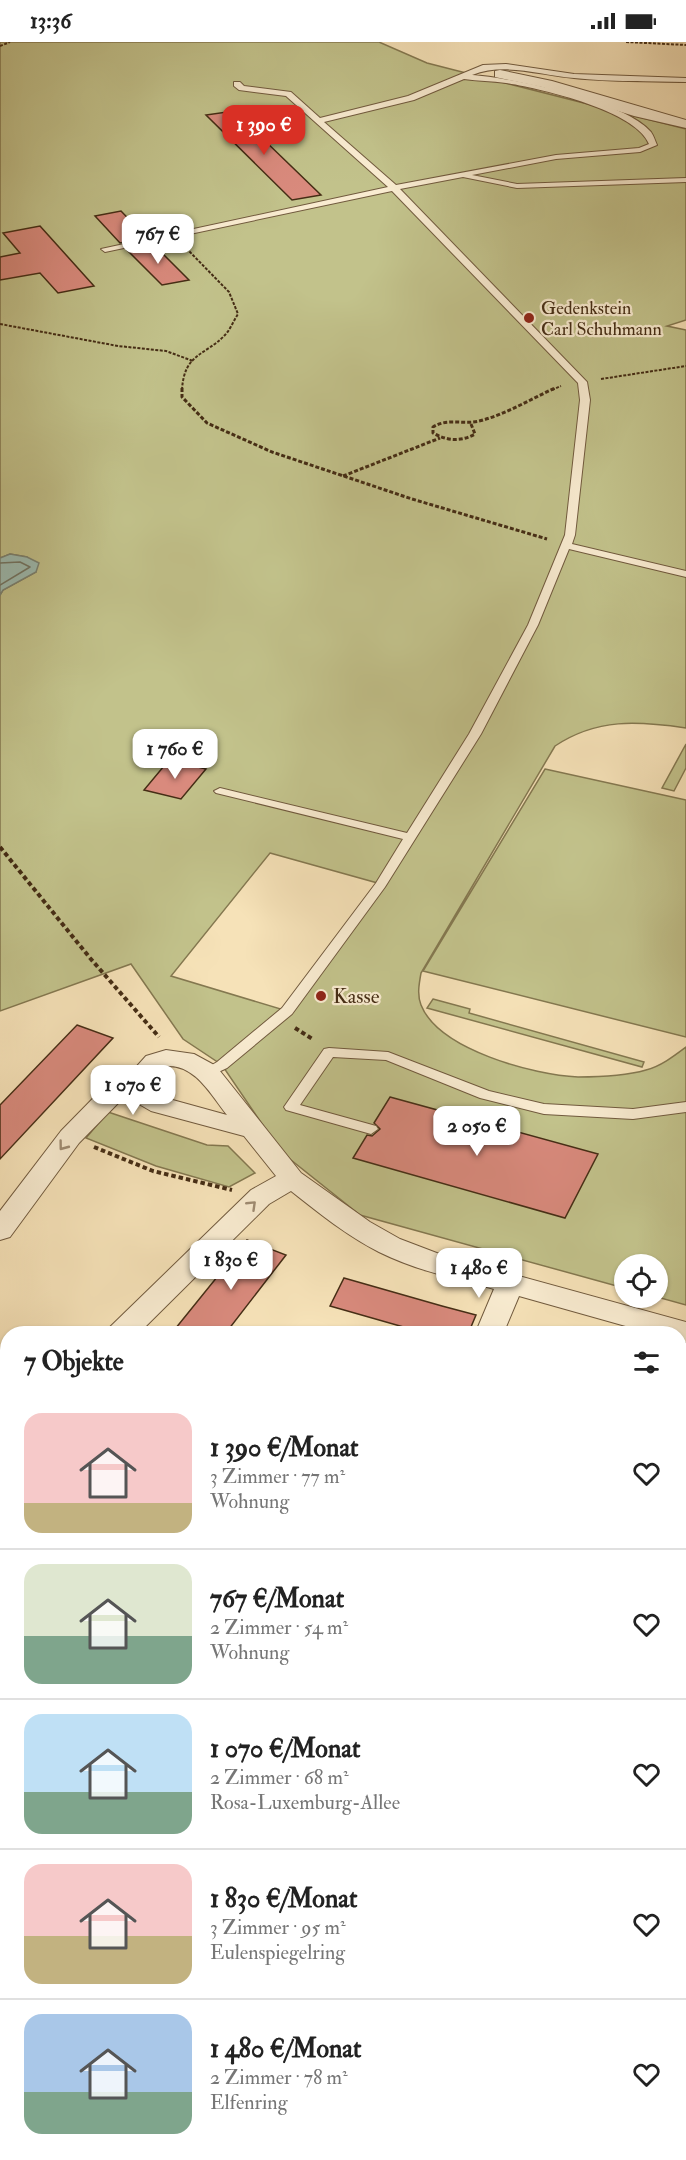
<!DOCTYPE html>
<html lang="de">
<head>
<meta charset="utf-8">
<style>
	:root { --surface:#fff; --page:#f6f6f6; --text:#222; --muted:#767676; --line:#e0e0e0; --accent:#d93025 }
	body { margin:0; font-family:"IM FELL Double Pica",serif; background:var(--page); color:var(--text); height:100vh; display:flex; flex-direction:column; font-size:22px; white-space:nowrap }
	* { box-sizing:border-box; margin:0 }
	p { font-size:20px; color:var(--muted) }
	.icon { flex:none; width:33px; height:33px; fill:none; stroke:currentColor; stroke-width:2; stroke-linecap:round; stroke-linejoin:round }
	.map { position:relative; flex:1; overflow:hidden }
	.panel { position:absolute; left:0px; top:1284px; width:687px; height:834px; display:flex; flex-direction:column; background:var(--surface); border-radius:24px 24px 0 0; box-shadow:0 2px 4px #0004 }
	.panel>* { flex:none }
	.controls { position:absolute; left:614px; top:1212px; display:grid; gap:12px }
	.controls a { display:grid; place-items:center; width:54px; height:54px; border-radius:50%; background:var(--surface); box-shadow:0 2px 4px #0004; font-size:30px }
	.price { position:absolute; translate:-50% -51px; padding:0 14px; border-radius:12px; background:#fff; color:#222; font-size:20px; line-height:39px; filter:drop-shadow(0 2px 3px #0008) }
	.price::after { content:''; position:absolute; left:50%; top:36px; width:18px; height:14px; margin-left:-9px; background:inherit; clip-path:polygon(0 0,100% 0,50% 100%) }
	.price.on { background:var(--accent); color:#fff }
	ul { padding:0; list-style:none }
	li { display:flex; align-items:center; gap:18px; height:150px; padding:0 24px }
	li+li { border-top:2px solid var(--line) }
	li span { display:grid; place-items:center; flex:none; width:168px; height:120px; border-radius:18px; color:#555 }
	li>.icon { margin-inline-start:auto }
	span .icon { width:72px; height:72px; fill:#fffc; stroke-width:1 }
	li b { font-size:26px }
	h2 { display:flex; justify-content:space-between; align-items:center; height:72px; padding:0 24px; font-size:26px }
	.status { display:flex; justify-content:space-between; align-items:center; height:42px; padding:0 30px; background:var(--surface); direction:ltr }
	.status svg { height:16px; fill:currentColor }
	.map>svg:first-child { display:block }
	.green { fill:#c2c28b; stroke:#847850; stroke-width:1.5; fill-rule:evenodd }
	.water { fill:#9dbdb3; stroke:#7a8374; stroke-width:1.5 }
	.lines { fill:none; stroke-linecap:round; stroke-linejoin:round }
	.shore { stroke:#717564; stroke-width:1.5 }
	.building { fill:#d98a7d; stroke:#452d15; stroke-width:1.5 }
	.lane-casing { stroke:#715a3e; stroke-width:2 }
	.street-casing { stroke:#715a3e; stroke-width:2 }
	.path-far3 { stroke:#452d15; stroke-width:2; stroke-dasharray:3 1.5; stroke-linecap:butt }
	.path-far2 { stroke:#452d15; stroke-width:3; stroke-dasharray:4 2; stroke-linecap:butt }
	.path-far1 { stroke:#452d15; stroke-width:4; stroke-dasharray:4.5 3; stroke-linecap:butt }
	.path { stroke:#452d15; stroke-width:4.5; stroke-dasharray:6 4; stroke-linecap:butt }
	.lane { fill:#f9ecd1; fill-rule:evenodd }
	.street { fill:#f9ecd1; fill-rule:evenodd }
	.oneway { stroke:#9f8c73 }
	.poi-dot { fill:#8f2418; stroke:#f9ecd1; stroke-width:2 }
	.labels { text-anchor:middle; dominant-baseline:central; stroke-width:4.5; stroke-linejoin:round; paint-order:stroke }
	.far-poi-label { font-size:18px; fill:#452d15; stroke:#f9ecd1; text-anchor:start }
	.poi-label { font-size:21px; fill:#452d15; stroke:#f9ecd1; text-anchor:start }
</style>
</head>
<body>
<div class="status"><b>13:36</b><svg viewBox="0 0 49 12"><path d="M0 12V9h3v3zM5 12V6h3v6zM10 12V3h3v9zM15 12V0h3v12zM26 1h20v11H26zM47 4h2v5h-2z"/></svg></div>
<div class="map">
<svg width="686" height="2118" viewBox="0 0 686 2118">
	<rect width="100%" height="100%" fill="#f6e2b8"/>
	<filter id="stains"><feTurbulence type="fractalNoise" baseFrequency=".00333" numOctaves="4"/><feColorMatrix values="0 0 0 0 .2 0 0 0 0 .09 0 0 0 0 .02 0 0 0 .5 -.17"/></filter>
	<radialGradient id="worn" r=".72"><stop offset=".6" stop-color="#630" stop-opacity="0"/><stop offset="1" stop-color="#630" stop-opacity=".3"/></radialGradient>
	<path class="green" d="M0,0h379l48,21 259,66v191l-19,6 19,4v398c-48,-7 -89,-10 -131,18l-134,227c-2,11 -4,22 0,32 18,45 113,70 157,72 22,0 47,-1 68,-7 15,-4 28,-14 40,-23v258l-29,-8v-33h-33v24l-264,-73 -79,-63 -59,-87 -39,-26 -52,-75 -131,47v-416l3,-5 33,-18 -9,-15 -17,-3 -10,4zM270,811l111,31 -94,127 -116,-35z
		M686,702v24l-12,23 -12,-3z
		M545,727l141,31v237l-263,-66z
		M433,957l37,10 -1,4 175,49 -2,5 -215,-59z
		M108,1070l99,33 21,1 27,27 -26,14 -73,-21 -70,-28z
		M0,1844l8,4v262h315l14,8h-330l-7,-5z"/>
	<path class="water" d="M10,512l17,3 12,6 -3,9 -33,18 -3,5v-37z"/>
	<g class="lines">
		<path class="shore" d="M0,521l20,-1 10,5 -30,18"/>
	</g>
	<path class="building" d="M234,69l87,84 -29,5 -86,-85z
		M121,169l25,26 -26,6 -25,-27z
		M40,184l54,60 -36,7 -18,-20 -40,7v-23l20,-4 -17,-20z
		M153,202l36,36 -27,5 -35,-35z
		M169,718l37,9 -25,30 -37,-9z
		M77,983l36,13 -113,121v-54z
		M390,1055l208,57 -33,64 -212,-60 14,-23 5,1 8,-7 -6,-6z
		M247,1198l39,15 -61,79h-54z
		M344,1236l98,28 34,9 -8,19h-40l-98,-28z"/>
	<g class="lines">
		<g class="lane-casing">
			<path id="lane" d="M506,22l68,10 112,4v4c-37,-1 -75,0 -112,-4 -35,-3 -69,-16 -102,-3 41,3 153,26 179,57 3,4 4,9 6,13l-17,7 -84,7 -84,16 45,9 169,-6v4l-169,6 -54,-11 -63,12 187,193 3,18 -15,135 -3,9 114,27v6l-117,-28 -31,76 -57,109 -96,153 -93,127 -65,54 -15,7h-10l-2,-3 17,-10 65,-54 94,-125 27,-44 -187,-46 -2,-2 6,-3 187,45 62,-99 59,-109 37,-90 15,-135 -2,-17 -186,-192 -287,61 -4,-3 287,-62 -102,-91 -47,-6 -5,-4v-4h6l4,4 47,6 29,26 88,-22 75,-31zM464,37c14,2 28,2 42,4 35,6 129,27 143,61l-10,4 -83,7 -160,30 -72,-63 90,-22z
				M329,1006l59,4 101,39 55,13 89,5 53,-7v10l-53,7 -89,-5 -64,-16 -94,-38 -53,-3 -33,48 76,21 2,3 -7,5 -85,-24 -2,-3 40,-58z"/>
		</g>
		<g class="street-casing">
			<path id="street" d="M500,28l52,11 134,39v8l-52,-12 -92,-29 -47,-10v-6z
				M166,1008l28,4 22,12 85,107 69,49 30,17 42,16 244,67v20l-6,-1v-7h-26l-135,-38 -16,38h-28l19,-45c-38,-10 -79,-19 -115,-37 -32,-16 -60,-39 -88,-61l-22,13 -131,130h-32l4,-7 141,-137 25,-14 -32,-40 -93,-25 -19,-11 -4,-7 -49,50 -69,94 -10,3v-29l61,-80 51,-52 17,-4 17,-19zM167,1024c29,-1 44,29 60,49l-58,-16 -18,-10 1,-11z
				M8,1390v28l-8,2v-28z
				M680,1512l6,2v24l-6,-2z
				M0,1668l8,3v42l-8,-3z
				M686,1729v32l-6,3v-33z
				M608,2110h46l3,8h-46z"/>
		</g>
		<path class="path-far3" d="M626,0l60,3
			M0,4l10,-4
			M0,282l118,22 48,5 27,10
			M601,337l85,-13
			M182,348c2,-37 23,-34 43,-55 5,-5 9,-15 13,-21l-9,-22 -42,-43
			M552,348l9,-4"/>
		<path class="path-far2" d="M182,346v9l25,26 65,29 140,47 135,40
			M471,382l4,10c-14,8 -28,7 -42,-1v-6c16,-10 32,-1 50,-7 25,-7 48,-21 72,-32
			M343,434l97,-38"/>
		<path class="path-far1" d="M0,805l90,111 69,79
			M295,986l19,12
			M94,1105l59,24 79,19
			M680,1338l6,2"/>
		<path class="path" d="M680,1405l6,-20
			M0,1996l8,4
			M189,2110l10,8"/>
		<use href="#lane" class="lane"/>
		<use href="#street" class="street"/>
	</g>
	<defs><path id="oneway-chevron" d="M-2-3.5L2.5 0L-2 3.5" fill="none" stroke-width="1.6" stroke-linecap="round" stroke-linejoin="round" transform="scale(1.5)"/></defs>
	<g class="oneway">
		<use href="#oneway-chevron" transform="translate(63 1104) rotate(127)"/>
		<use href="#oneway-chevron" transform="translate(252 1163) rotate(-44)"/>
	</g>
	<g class="poi-dot">
		<circle cx="529" cy="276" r="6"/>
		<circle cx="321" cy="954" r="6"/>
	</g>
	<g class="labels">
		<g class="far-poi-label">
			<text x="541" y="266">Gedenkstein<tspan x="541" dy="21">Carl Schuhmann</tspan></text>
		</g>
		<g class="poi-label">
			<text x="333" y="954">Kasse</text>
		</g>
	</g>
	<rect width="100%" height="100%" filter="url(#stains)"/>
	<rect width="100%" height="100%" fill="url(#worn)"/>
</svg>
<div class="controls">
<a><svg class="icon" aria-label="locate" viewBox="0 0 24 24"><circle cx="12" cy="12" r="6"/><path d="M12 2v4M12 18v4M2 12h4M18 12h4"/></svg></a>
</div>
<b class="price on" style="left:264px;top:114px">1 390 €</b>
<b class="price" style="left:158px;top:223px">767 €</b>
<b class="price" style="left:175px;top:738px">1 760 €</b>
<b class="price" style="left:133px;top:1074px">1 070 €</b>
<b class="price" style="left:477px;top:1115px">2 050 €</b>
<b class="price" style="left:231px;top:1249px">1 830 €</b>
<b class="price" style="left:479px;top:1257px">1 480 €</b>
<section class="panel">
<h2>7 Objekte<svg class="icon" aria-label="filters" viewBox="0 0 24 24"><path d="M4 7h16M4 17h16"/><circle cx="9" cy="7" r="2"/><circle cx="15" cy="17" r="2"/></svg></h2>
<ul>
<li><span style="background:linear-gradient(#f6c9c9 75%,#c2b280 0)"><svg class="icon" aria-label="home" viewBox="0 0 24 24"><path d="M3 11l9-7 9 7M6 9v11h12V9"/></svg></span><div><b>1 390 €/Monat</b><p>3 Zimmer · 77 m²</p><p>Wohnung</p></div><svg class="icon" aria-label="heart" viewBox="0 0 24 24"><path d="M12 20l-8-8c-3-5 5-10 8-4 3-6 11-1 8 4z"/></svg></li>
<li><span style="background:linear-gradient(#dfe7d0 60%,#7fa58c 0)"><svg class="icon" aria-label="home" viewBox="0 0 24 24"><path d="M3 11l9-7 9 7M6 9v11h12V9"/></svg></span><div><b>767 €/Monat</b><p>2 Zimmer · 54 m²</p><p>Wohnung</p></div><svg class="icon" aria-label="heart" viewBox="0 0 24 24"><path d="M12 20l-8-8c-3-5 5-10 8-4 3-6 11-1 8 4z"/></svg></li>
<li><span style="background:linear-gradient(#bfe0f5 65%,#7fa58c 0)"><svg class="icon" aria-label="home" viewBox="0 0 24 24"><path d="M3 11l9-7 9 7M6 9v11h12V9"/></svg></span><div><b>1 070 €/Monat</b><p>2 Zimmer · 68 m²</p><p>Rosa-Luxemburg-Allee</p></div><svg class="icon" aria-label="heart" viewBox="0 0 24 24"><path d="M12 20l-8-8c-3-5 5-10 8-4 3-6 11-1 8 4z"/></svg></li>
<li><span style="background:linear-gradient(#f6c9c9 60%,#c2b280 0)"><svg class="icon" aria-label="home" viewBox="0 0 24 24"><path d="M3 11l9-7 9 7M6 9v11h12V9"/></svg></span><div><b>1 830 €/Monat</b><p>3 Zimmer · 95 m²</p><p>Eulenspiegelring</p></div><svg class="icon" aria-label="heart" viewBox="0 0 24 24"><path d="M12 20l-8-8c-3-5 5-10 8-4 3-6 11-1 8 4z"/></svg></li>
<li><span style="background:linear-gradient(#a9c7e8 65%,#7fa58c 0)"><svg class="icon" aria-label="home" viewBox="0 0 24 24"><path d="M3 11l9-7 9 7M6 9v11h12V9"/></svg></span><div><b>1 480 €/Monat</b><p>2 Zimmer · 78 m²</p><p>Elfenring</p></div><svg class="icon" aria-label="heart" viewBox="0 0 24 24"><path d="M12 20l-8-8c-3-5 5-10 8-4 3-6 11-1 8 4z"/></svg></li>
</ul>
</section>
</div>
</body>
</html>
